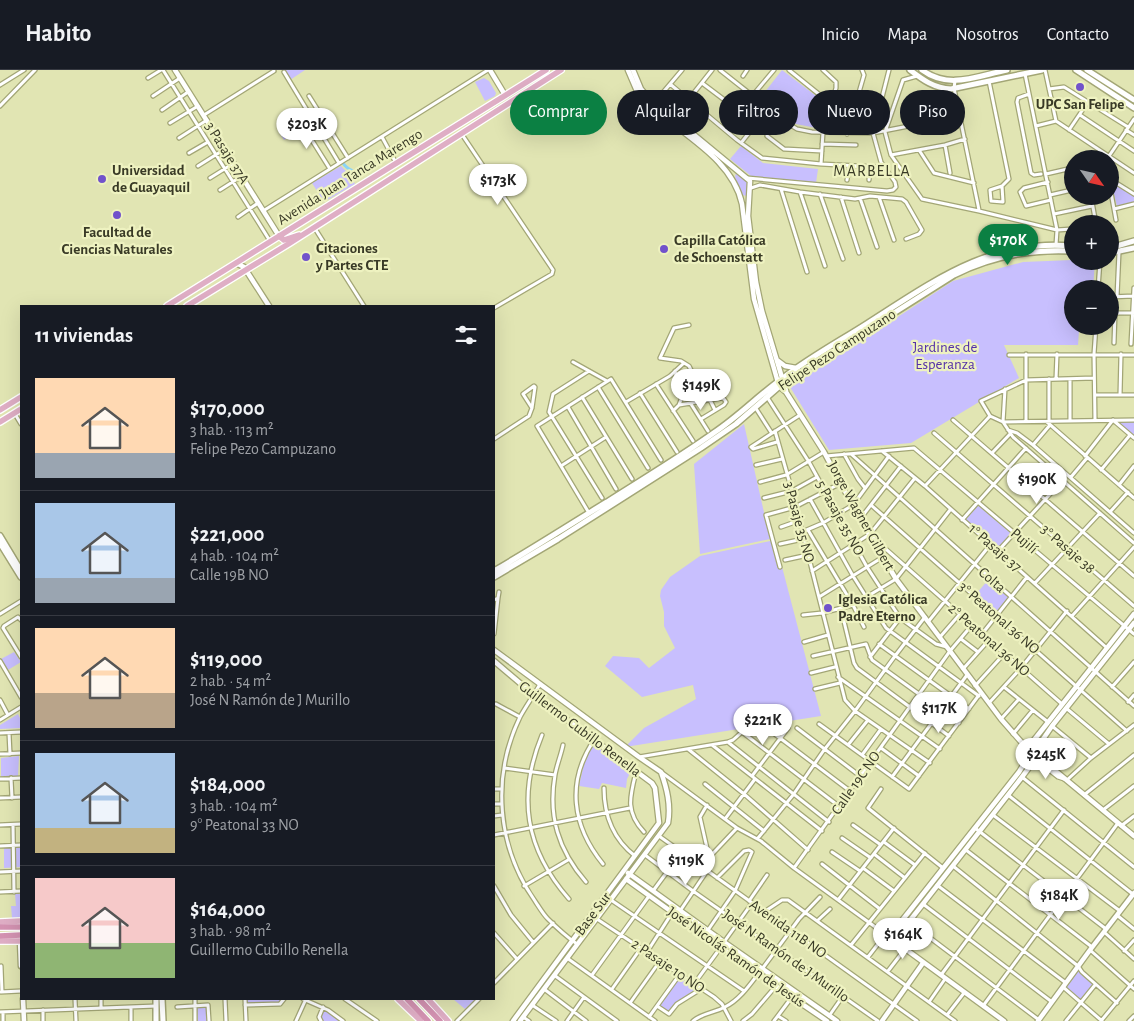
<!DOCTYPE html>
<html lang="es">
<head>
<meta charset="utf-8">
<style>
	:root { --surface:#171b24; --page:#242831; --text:#f1f3f6; --muted:#9ea1a6; --line:#363941; --accent:#0b8043 }
	body { margin:0; font-family:"Alegreya Sans",sans-serif; background:var(--page); color:var(--text); height:100vh; display:flex; flex-direction:column; font-size:19px; white-space:nowrap }
	* { box-sizing:border-box; margin:0 }
	p { font-size:16px; color:var(--muted) }
	.icon { flex:none; width:28px; height:28px; fill:none; stroke:currentColor; stroke-width:2; stroke-linecap:round; stroke-linejoin:round }
	.map { position:relative; flex:1; overflow:hidden }
	.panel { position:absolute; left:20px; top:235px; width:475px; height:695px; display:flex; flex-direction:column; background:var(--surface); border-radius:0px; box-shadow:0 5px 20px #0002 }
	.panel>* { flex:none }
	.guide { position:absolute; left:510px; top:20px; width:475px; height:45px; display:flex; gap:10px }
	.needle { width:32px; rotate:124deg }
	.tools { position:absolute; left:1064px; top:80px; display:grid; gap:10px }
	.tools a { display:grid; place-items:center; width:55px; height:55px; border-radius:50%; background:var(--surface); box-shadow:0 5px 20px #0002; font-size:25px }
	.price { position:absolute; translate:-50% -42px; padding:0 11px; border-radius:18px; background:#fff; color:#222; font-size:16px; line-height:32px; filter:drop-shadow(0 1px 2px #0008) }
	.price::after { content:''; position:absolute; left:50%; top:30px; width:15px; height:11px; margin-left:-8px; background:inherit; clip-path:polygon(0 0,100% 0,50% 100%) }
	.price.current { background:var(--accent); color:#fff }
	ul { padding:0; list-style:none }
	li { display:flex; align-items:center; gap:15px; height:125px; padding:0 15px }
	li+li { border-top:1px solid var(--line) }
	li span { display:grid; place-items:center; flex:none; width:140px; height:100px; border-radius:0px; color:#555 }
	li>.icon { margin-inline-start:auto }
	span .icon { width:60px; height:60px; fill:#fffc; stroke-width:1 }
	li b { font-size:21px }
	h2 { display:flex; justify-content:space-between; align-items:center; height:60px; padding:0 15px; font-size:21px }
	.tag { padding:0 18px; border-radius:22px; background:var(--surface); box-shadow:0 5px 20px #0002; font-size:18px; line-height:45px }
	.tag.current { background:var(--accent); color:#fff }
	header { display:flex; align-items:center; gap:30px; box-sizing:border-box; height:70px; padding:0 25px; background:var(--surface); border-bottom:1px solid var(--line) }
	header strong { font-size:24px }
	nav { display:flex; gap:28px; margin-inline-start:auto; font-size:18px }
	.map>svg:first-child { display:block }
	.green { fill:#c8bffe }
	.lines { fill:none; stroke-linecap:round; stroke-linejoin:round }
	.canal { stroke:#8bd4f8; stroke-width:3 }
	.minor-casing { stroke:#a3a676; stroke-width:5.5 }
	.tertiary-casing { stroke:#a3a676; stroke-width:7 }
	.secondary-casing { stroke:#a3a676; stroke-width:8 }
	.primary-casing { stroke:#fff; stroke-width:8 }
	.trunk-casing { stroke:#fff; stroke-width:8 }
	.minor { stroke:#fff; stroke-width:3 }
	.tertiary { stroke:#fff; stroke-width:4.5 }
	.secondary { stroke:#fff; stroke-width:5 }
	.primary { stroke:#dfaec5; stroke-width:5.5 }
	.trunk { stroke:#d493b2; stroke-width:5.5 }
	.poi-dot { fill:#7152cb; stroke:#eef2c0; stroke-width:2 }
	.labels { text-anchor:middle; dominant-baseline:central; stroke-width:4.5; stroke-linejoin:round; paint-order:stroke }
	.poi-label { font-size:15px; font-weight:bold; fill:#393a26; stroke:#eef2c0; text-anchor:start }
	.street-label { font-size:15px; fill:#393a26; stroke:#eef2c0 }
	.park-label { font-size:15px; fill:#5430a7; stroke:#eef2c0 }
	.neighbourhood-label { font-size:16px; letter-spacing:1px; fill:#393a26; stroke:#eef2c0 }
</style>
</head>
<body>
<header>
<strong>Habito</strong>
<nav><a>Inicio</a><a>Mapa</a><a>Nosotros</a><a>Contacto</a></nav>
</header>
<div class="map">
<svg width="1134" height="951" viewBox="0 0 1134 951">
	<rect width="100%" height="100%" fill="#e1e5b3"/>
	<path class="green" d="M284,0h21l-15,10z
		M782,0l46,35 -7,24 -25,-5 -35,-27z
		M484,8l5,3 7,12 -1,3 -10,5 -10,-19z
		M298,49l5,8 -19,13 -5,-8z
		M741,76l22,17 55,6 -2,14 -65,-7 -21,-17z
		M341,96l9,9 5,9 -31,18 -12,-19z
		M736,103h3c7,6 12,13 8,23l-5,-1 -7,-18z
		M1113,113l21,13v6l-17,4 -6,-23z
		M1072,190l23,1 -2,28h-21v37h18l-1,5h-10l-1,14h-74l15,33 -108,65 -82,7 -39,-63 163,-106 70,-19z
		M1116,351h18v16z
		M744,354l26,115 -70,15 -6,-90z
		M978,435l34,29 -15,16 -33,-29z
		M775,470l46,176 -196,31 19,-19 52,-29 -3,-14 -51,12 -37,-31 8,-10 26,2 10,10 26,-20 -11,-22v-14l-4,-16 1,-6 9,-13 30,-21z
		M989,509l21,18 -13,16 -21,-19z
		M14,582l7,10 -13,8 -7,-11z
		M18,644l3,6v8l-21,1v-4z
		M594,674l37,27 -4,8 -1,9 -24,-5 -3,6 -20,-3 6,-27z
		M19,686l-1,20 -17,1v-19z
		M21,777v20l-17,1v-20z
		M15,824h6v23l-9,1 -1,-12h5z
		M1079,900l15,14 -13,16 -16,-14z
		M680,906l19,12 -23,15 -7,10 -10,-7z
		M247,929h36l-2,3 -34,2z
		M453,929h23l-11,10z
		M207,936v15h-9l-1,-14z
		M324,939l18,12h-19l-2,-3z"/>
	<g class="lines">
		<path class="canal" d="M343,93c4,7 11,7 16,13"/>
		<g class="minor-casing">
			<path id="minor" d="M163,0l107,171
				M720,0l67,53 10,6 15,3 61,1 87,-17
				M789,0l42,34
				M1045,0l11,51
				M284,2l55,91
				M1025,4l32,156 -1,15
				M743,6l4,-6
				M917,6l-14,4 -18,52 6,23 31,44 57,12 78,19 15,-1
				M148,8l13,-8
				M955,11l-1,7 3,15 22,107
				M989,11l20,98 -7,7 -12,4 1,11 12,1 -1,-16
				M702,13l49,37
				M670,14l67,56 25,18 59,6 57,3
				M0,15l24,-15
				M1049,19l15,-2 64,40
				M1029,24l-11,4 -1,4 14,71 3,2 7,-1
				M753,25l21,-25
				M153,26l27,-18
				M309,26l39,62
				M689,29l23,-29
				M654,33l28,-33
				M0,36l35,-36
				M162,40l26,-18
				M921,40l-3,-3h-2l-2,3 5,2 38,-9
				M204,45l70,-44
				M1080,45l54,36
				M313,49l-10,7 27,43
				M170,53l28,-17
				M1036,56l20,-5 78,52
				M1069,60l19,-28
				M1126,60l8,5
				M461,63l92,137 -1,4 -58,34
				M847,64l17,-59 -2,-5
				M767,66l17,13 38,2
				M382,67l14,26
				M179,68l28,-18
				M741,73l27,-34
				M822,74l34,1
				M945,75l5,28
				M919,80l15,23 40,10
				M189,83l19,-11
				M891,85l54,-10 20,-6
				M1107,89l27,-40
				M821,94l2,-32 13,-44v-6l-13,-12
				M198,96l27,-17
				M1046,104l26,-6
				M210,108l24,-15
				M747,108l140,13 6,-1 3,-3 -1,-5 -14,-20 -8,-29 16,-63
				M1110,109l24,15
				M847,110l2,-14
				M869,110l1,-14
				M1048,112l-24,6 -4,4 6,14 25,-6
				M1110,117l6,33
				M751,118l9,-3 40,7 55,7 15,-3 32,3 4,3 16,28 -3,4 -13,5
				M781,119l26,83
				M220,120l22,-14
				M800,122l25,74
				M820,124l23,65
				M1050,125l22,-5
				M1091,126l5,28
				M841,127l18,56
				M879,127l15,43
				M860,128l17,49
				M1114,139l20,-5
				M263,141l225,-141
				M1054,144l38,-8
				M238,147l20,-14
				M314,157l50,79
				M1098,219l2,-28
				M1110,227l23,-1
				M1117,227l2,-45
				M1110,243h23
				M1114,273l1,-30
				M1131,274l3,-56
				M1026,284v67
				M1009,285h125
				M573,292l34,19
				M589,301l-36,23 -4,18 53,86
				M675,301l5,19 3,5
				M1094,308l-68,2 -45,21 9,15 13,6 131,-2
				M1049,309v42
				M1056,309l1,-25
				M692,312l24,-4
				M656,314l37,57
				M598,317l50,81
				M1005,319l-2,33 10,15 121,106
				M640,323l37,59
				M1095,325h39
				M1120,325l1,-41
				M582,327l50,82
				M767,327l42,65 58,105 33,51 36,26 11,3
				M710,330l5,10
				M626,332l44,-26 14,-13
				M691,334l17,27
				M679,335l42,-7 3,1 2,3 -2,3 -23,14
				M568,337l48,82
				M755,337l16,25
				M673,341l6,-6 3,-8 10,-15 -1,-12 -2,-4 -8,-5 -21,-3 14,-30 15,-3
				M15,344l6,10
				M953,350l181,156
				M1095,350l-1,-66 2,-28
				M1070,351v-42
				M1114,351l20,17
				M1047,352l87,76
				M1008,360l9,3 16,12 101,88
				M775,361l17,60 53,209 10,11 75,52
				M934,363l200,173
				M494,369l35,-23 3,-8 3,-21 -1,-1 -11,8 9,14
				M777,372l-24,7 -2,-2 49,-32
				M1033,375l17,-20
				M882,381l43,35 182,162
				M992,383l19,-20
				M844,384l14,25 7,9
				M851,384l283,252
				M826,386l88,-8 220,186
				M1085,386l28,-36
				M756,395l26,-6
				M561,396l45,-29
				M1101,400l29,-35
				M1071,407l16,-19
				M760,412l26,-7 38,-23
				M1119,415l15,-19
				M925,416l65,-70
				M764,428l28,-7 25,-14
				M810,429l43,77 33,52 93,68
				M871,435l256,226
				M1110,442l18,-20
				M589,443l-52,-87 74,-47 50,81
				M860,449l41,-53
				M962,450l64,-72
				M781,457l17,-6
				M808,460l45,75 11,22
				M802,462l21,-9 30,-18 36,-49
				M871,466l191,168
				M780,474l23,-5
				M998,481l64,-70
				M785,490l23,-5
				M780,497l-14,-52 29,-8 46,-24
				M812,501l58,-37 45,-56
				M1035,513l65,-70
				M819,527l64,-40
				M498,528l1,-6
				M494,530l4,-2 -4,36
				M841,539l13,54 3,5 92,68
				M0,544l21,-13
				M803,545l19,-2 31,-8 43,-26 54,-69
				M1072,546l62,-69
				M21,550l-3,-3 -14,9 -1,2 18,29
				M928,552l62,-77
				M982,564l45,-57
				M940,567l20,-23
				M961,569l17,13
				M804,572l24,-7
				M879,574l90,65
				M813,586l53,-12 6,16 87,63
				M870,587l30,-39
				M0,591l21,36
				M963,599l26,-29
				M811,603l24,-6
				M838,607l102,72
				M540,614c-6,11 -14,22 -20,33 -29,60 -23,130 15,184 4,6 8,13 13,18 9,9 19,18 29,25
				M975,616l29,-32
				M1004,617l44,35
				M1112,617l22,-25
				M815,619l25,-6
				M0,630l8,15
				M1128,632l6,-7
				M989,633l32,-35 46,-57
				M496,634l24,13
				M1066,638l43,36
				M855,641l40,-55 30,-39
				M1001,649l18,-20
				M0,650l21,-13
				M819,654l90,65 70,-94
				M1052,656l39,32
				M797,658l63,48
				M768,659l82,62
				M0,663l21,-1
				M9,663l1,21
				M1013,664l20,-24
				M542,665c-25,61 -17,114 27,164
				M594,670c-28,42 -22,86 9,124
				M729,673l100,79
				M563,675c-2,10 -6,19 -8,30 -7,41 3,75 31,107
				M712,675l110,86
				M848,675l20,-25
				M881,678l38,28
				M688,679l56,45 64,56
				M0,684l21,-1
				M1029,684l29,23 6,2
				M862,685l19,-26
				M639,687l89,-15 5,-2 9,-8 98,75
				M504,698l51,7
				M636,702c-6,24 -11,40 8,60
				M661,702l76,56 24,13 33,27 95,69
				M752,706l36,-48
				M892,707l75,-102
				M1022,707l112,90
				M11,708l1,20
				M0,709l21,-1
				M1067,710l24,-22 43,-33
				M705,714l59,47
				M604,718c0,28 9,51 31,68
				M494,719h7
				M881,719l-13,19 75,60
				M1008,725l126,100
				M1084,725l50,-40
				M0,728l21,-1
				M494,734h7
				M707,735l-7,12 9,40
				M1103,740l31,-24
				M993,745l127,96
				M494,746l8,-1
				M725,749l30,-40
				M0,755l21,-1
				M13,755l1,67
				M853,755l28,20
				M1121,756l13,-10
				M975,758l131,101
				M494,765l136,-27
				M659,766l258,185
				M758,768l35,-43 31,-45 31,-39
				M842,768l29,20
				M884,772l31,23
				M0,776l21,-1
				M966,780l126,97
				M832,782l28,19
				M874,784l31,24
				M645,785l48,36 185,130
				M822,794l58,45
				M701,796l36,-38
				M953,796l125,100 4,6 35,31
				M794,798l156,-217 22,-26
				M863,798l31,23
				M0,802l21,-1
				M937,815l129,98
				M494,816l17,29 22,27
				M524,816l44,-26
				M653,821l28,-38
				M0,822l21,-1
				M611,830l133,91
				M838,830l56,-72
				M749,831l18,-26
				M923,834l129,98
				M680,841l27,-40
				M764,842l18,-12h6l167,121
				M1118,846l16,13
				M597,849l117,78 8,7 9,17
				M817,851l13,-12
				M909,852l130,98
				M708,860l27,-39 17,-39 -3,-2 -5,1 -27,27
				M1104,862l30,27
				M494,863l23,26
				M724,872l28,-39
				M851,875l74,-92
				M1090,880l44,39
				M1124,881l10,-11
				M647,882l25,-39
				M868,887l17,-22
				M567,888l88,63
				M1,896l1,26
				M762,899l37,-50 21,-22
				M888,901l17,-22
				M554,905l63,46
				M592,905l57,-79
				M941,905l123,-165
				M494,913l59,-60
				M694,914l27,-37
				M1063,917l39,34
				M544,919l42,32
				M612,919l29,-41
				M1,922l20,-1
				M75,929l1,22
				M195,929v22
				M225,929l1,22
				M245,929l1,22
				M303,929l25,11 15,11
				M345,929l32,22
				M929,932l16,-23
				M630,933l30,-42
				M245,935l35,-1 4,-5
				M532,935l24,16
				M657,936l12,8 8,-10 24,-15
				M983,936l135,-183
				M131,937v14
				M177,937l31,-2 1,16
				M101,938v-9
				M43,940v11
				M0,942l156,-6
				M3,942v9
				M947,945l17,-22
				M778,946l8,5
				M829,946l14,-20
				M523,947l6,4
				M649,947l31,-43
				M296,951l10,-22
				M321,951l-2,-4 4,-10
				M457,951l22,-22
				M567,951l17,-24
				M693,951c9,-8 21,-8 32,-14 14,-7 24,-21 33,-33
				M743,951l9,-7 24,-28
				M774,951l18,-24
				M1066,951l29,-36
				M1101,951l33,-40
				M1129,951l5,-5"/>
		</g>
		<g class="tertiary-casing">
			<path id="tertiary" d="M175,0l104,166
				M490,0l15,25
				M628,0l9,21 6,8c33,33 89,57 99,105l12,95 25,87 7,6 38,60 36,67 36,60 105,140 22,25 111,92
				M633,0l8,19 6,7 103,85 -2,35 8,66 6,29 24,80
				M236,193l8,4 25,39
				M777,290l8,6 11,2
				M494,580l145,107 22,15c6,17 10,33 7,51l-148,198
				M494,591l40,34 118,88 3,5 4,35 -146,198
				M628,803l96,69 113,79
				M626,809l132,95 69,47
				M20,871l1,25
				M894,871l128,-164 12,-16 5,-16 13,-19 82,-103
				M23,929l1,22
				M882,951l41,-58
				M1004,951l-115,-84 130,-165 8,-13 7,-19 100,-126
				M1038,951l52,-71 44,-57"/>
		</g>
		<g class="secondary-casing">
			<path id="secondary" d="M910,0c13,10 24,18 41,19l91,-19
				M922,0c27,20 55,6 85,0
				M1076,0l58,38
				M1087,0l47,30
				M1110,178l24,-7
				M1110,183l24,-5
				M0,466l21,35
				M0,473l21,34
				M494,501c38,-22 75,-46 113,-69 36,-23 73,-45 108,-70 24,-16 44,-37 68,-54 27,-21 57,-37 85,-55 66,-42 122,-84 204,-77
				M494,507l64,-38 143,-91 35,-24 47,-41 171,-108c37,-19 78,-26 118,-24
				M156,929v22
				M162,929l1,22"/>
		</g>
		<g class="primary-casing">
			<path id="primary" d="M279,166l5,4 15,-5
				M167,236l379,-236
				M187,236l103,-63 271,-173
				M0,340l21,-13
				M0,352l21,-13
				M0,852l21,-1
				M0,871h21
				M398,929l23,22
				M428,929l20,22"/>
		</g>
		<g class="trunk-casing">
			<path id="trunk" d="M0,857h21
				M0,866l21,-1
				M407,929l21,22
				M419,929l21,22"/>
		</g>
		<use href="#minor" class="minor"/>
		<use href="#tertiary" class="tertiary"/>
		<use href="#secondary" class="secondary"/>
		<use href="#primary" class="primary"/>
		<use href="#trunk" class="trunk"/>
	</g>
	<g class="poi-dot">
		<circle cx="1080" cy="17" r="5"/>
		<circle cx="102" cy="109" r="5"/>
		<circle cx="117" cy="145" r="5"/>
		<circle cx="664" cy="179" r="5"/>
		<circle cx="306" cy="187" r="5"/>
		<circle cx="828" cy="538" r="5"/>
	</g>
	<g class="labels">
		<g class="poi-label">
			<text x="1080" y="34" text-anchor="middle">UPC San Felipe</text>
			<text x="112" y="100">Universidad<tspan x="112" dy="17">de Guayaquil</tspan></text>
			<text x="117" y="162" text-anchor="middle">Facultad de<tspan x="117" dy="17">Ciencias Naturales</tspan></text>
			<text x="674" y="170">Capilla Católica<tspan x="674" dy="17">de Schoenstatt</tspan></text>
			<text x="316" y="178">Citaciones<tspan x="316" dy="17">y Partes CTE</tspan></text>
			<text x="838" y="529">Iglesia Católica<tspan x="838" dy="17">Padre Eterno</tspan></text>
		</g>
		<g class="street-label">
			<text transform="translate(227 83) rotate(58)">3 Pasaje 37A</text>
			<text transform="translate(350 107) rotate(-32)">Avenida Juan Tanca Marengo</text>
			<text transform="translate(837 280) rotate(-33)">Felipe Pezo Campuzano</text>
			<text transform="translate(861 446) rotate(61)">Jorge Wagner Gilbert</text>
			<text transform="translate(840 448) rotate(61)">5 Pasaje 35 NO</text>
			<text transform="translate(799 452) rotate(75)">3 Pasaje 35 NO</text>
			<text transform="translate(1024 471) rotate(41)">Pujilí</text>
			<text transform="translate(995 478) rotate(41)">1° Pasaje 37</text>
			<text transform="translate(1068 479) rotate(41)">3° Pasaje 38</text>
			<text transform="translate(992 510) rotate(41)">Colta</text>
			<text transform="translate(999 548) rotate(41)">3° Peatonal 36 NO</text>
			<text transform="translate(989 570) rotate(41)">2° Peatonal 36 NO</text>
			<text transform="translate(580 659) rotate(37)">Guillermo Cubillo Renella</text>
			<text transform="translate(856 713) rotate(-55)">Calle 19C NO</text>
			<text transform="translate(593 844) rotate(-53)">Base Sur</text>
			<text transform="translate(788 859) rotate(35)">Avenida 11B NO</text>
			<text transform="translate(786 886) rotate(35)">José N Ramón de J Murillo</text>
			<text transform="translate(736 887) rotate(35)">José Nicolás Ramón de Jesús</text>
			<text transform="translate(668 896) rotate(34)">2 Pasaje 10 NO</text>
		</g>
		<g class="park-label">
			<text x="945" y="277">Jardines de<tspan x="945" dy="17">Esperanza</tspan></text>
		</g>
		<g class="neighbourhood-label">
			<text x="872" y="101">MARBELLA</text>
		</g>
	</g>
</svg>
<div class="tools">
<a><svg class="needle" viewBox="-14 -14 28 28"><path d="M0-13l5 13h-10z" fill="#e53935"/><path d="M0 13l5-13h-10z" fill="#9ea1a6"/></svg></a>
<a>+</a>
<a>−</a>
</div>
<b class="price" style="left:307px;top:80px">$203K</b>
<b class="price" style="left:498px;top:136px">$173K</b>
<b class="price current" style="left:1008px;top:196px">$170K</b>
<b class="price" style="left:701px;top:341px">$149K</b>
<b class="price" style="left:1037px;top:435px">$190K</b>
<b class="price" style="left:939px;top:664px">$117K</b>
<b class="price" style="left:763px;top:676px">$221K</b>
<b class="price" style="left:1046px;top:710px">$245K</b>
<b class="price" style="left:686px;top:816px">$119K</b>
<b class="price" style="left:1059px;top:851px">$184K</b>
<b class="price" style="left:903px;top:890px">$164K</b>
<div class="guide">
<a class="tag current">Comprar</a>
<a class="tag">Alquilar</a>
<a class="tag">Filtros</a>
<a class="tag">Nuevo</a>
<a class="tag">Piso</a>
</div>
<section class="panel">
<h2>11 viviendas<svg class="icon" aria-label="filters" viewBox="0 0 24 24"><path d="M4 7h16M4 17h16"/><circle cx="9" cy="7" r="2"/><circle cx="15" cy="17" r="2"/></svg></h2>
<ul>
<li><span style="background:linear-gradient(#ffd9b3 75%,#9aa5b1 0)"><svg class="icon" aria-label="home" viewBox="0 0 24 24"><path d="M3 11l9-7 9 7M6 9v11h12V9"/></svg></span><div><b>$170,000</b><p>3 hab. · 113 m²</p><p>Felipe Pezo Campuzano</p></div></li>
<li><span style="background:linear-gradient(#a9c7e8 75%,#9aa5b1 0)"><svg class="icon" aria-label="home" viewBox="0 0 24 24"><path d="M3 11l9-7 9 7M6 9v11h12V9"/></svg></span><div><b>$221,000</b><p>4 hab. · 104 m²</p><p>Calle 19B NO</p></div></li>
<li><span style="background:linear-gradient(#ffd9b3 65%,#b9a48a 0)"><svg class="icon" aria-label="home" viewBox="0 0 24 24"><path d="M3 11l9-7 9 7M6 9v11h12V9"/></svg></span><div><b>$119,000</b><p>2 hab. · 54 m²</p><p>José N Ramón de J Murillo</p></div></li>
<li><span style="background:linear-gradient(#a9c7e8 75%,#c2b280 0)"><svg class="icon" aria-label="home" viewBox="0 0 24 24"><path d="M3 11l9-7 9 7M6 9v11h12V9"/></svg></span><div><b>$184,000</b><p>3 hab. · 104 m²</p><p>9° Peatonal 33 NO</p></div></li>
<li><span style="background:linear-gradient(#f6c9c9 65%,#8fb573 0)"><svg class="icon" aria-label="home" viewBox="0 0 24 24"><path d="M3 11l9-7 9 7M6 9v11h12V9"/></svg></span><div><b>$164,000</b><p>3 hab. · 98 m²</p><p>Guillermo Cubillo Renella</p></div></li>
</ul>
</section>
</div>
</body>
</html>
